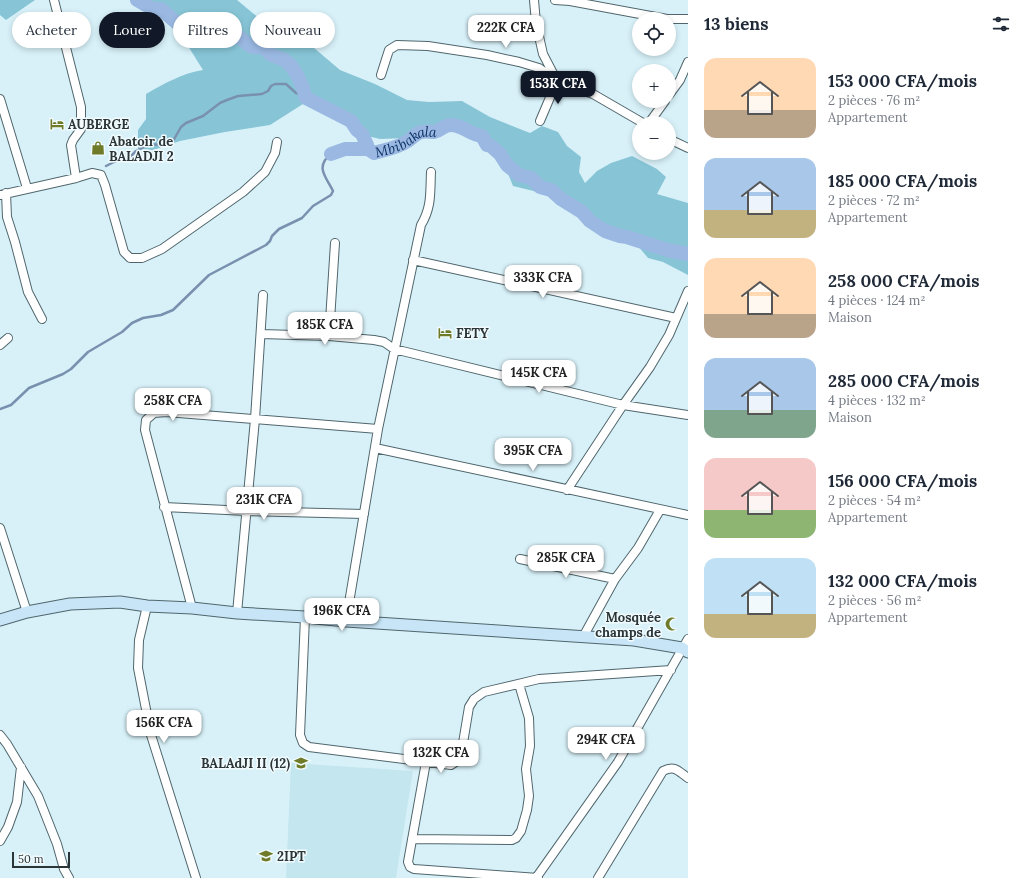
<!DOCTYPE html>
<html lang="fr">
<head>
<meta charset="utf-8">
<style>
	:root { --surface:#fff; --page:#f6f6f7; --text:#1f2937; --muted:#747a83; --accent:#111827 }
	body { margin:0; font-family:Lora,serif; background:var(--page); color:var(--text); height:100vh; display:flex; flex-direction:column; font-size:15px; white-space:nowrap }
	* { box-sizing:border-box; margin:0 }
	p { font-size:13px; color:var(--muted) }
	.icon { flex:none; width:22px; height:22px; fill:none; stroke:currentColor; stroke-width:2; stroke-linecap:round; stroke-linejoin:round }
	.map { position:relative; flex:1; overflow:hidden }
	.sheet { display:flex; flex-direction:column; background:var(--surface); width:340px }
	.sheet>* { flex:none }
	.top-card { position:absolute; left:12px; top:12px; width:380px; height:36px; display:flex; gap:8px }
	.tools { position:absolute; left:632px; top:12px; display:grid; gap:8px }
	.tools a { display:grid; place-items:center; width:44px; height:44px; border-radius:50%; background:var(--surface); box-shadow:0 2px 6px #0003; font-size:20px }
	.scale { position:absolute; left:12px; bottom:10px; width:58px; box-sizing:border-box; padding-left:4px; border:2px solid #2b3538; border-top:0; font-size:11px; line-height:14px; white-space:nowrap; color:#2b3538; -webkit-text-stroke:3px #f1fbfe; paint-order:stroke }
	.price { position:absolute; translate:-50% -34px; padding:0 9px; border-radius:8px; background:#fff; color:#222; font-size:13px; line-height:26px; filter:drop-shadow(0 1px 2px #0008) }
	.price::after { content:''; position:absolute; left:50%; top:24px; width:12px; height:9px; margin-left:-6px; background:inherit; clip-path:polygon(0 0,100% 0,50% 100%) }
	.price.active { background:var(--accent); color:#fff }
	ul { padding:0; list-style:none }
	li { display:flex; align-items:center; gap:12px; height:100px; padding:0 16px }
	li span { display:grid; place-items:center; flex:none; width:112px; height:80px; border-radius:12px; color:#555 }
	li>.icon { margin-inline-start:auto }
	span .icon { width:48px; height:48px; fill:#fffc; stroke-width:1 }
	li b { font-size:17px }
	h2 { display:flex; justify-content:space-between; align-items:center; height:48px; padding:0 16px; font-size:17px }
	.pill { padding:0 14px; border-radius:18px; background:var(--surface); box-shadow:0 2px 6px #0003; font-size:14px; line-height:36px }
	.pill.active { background:var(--accent); color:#fff }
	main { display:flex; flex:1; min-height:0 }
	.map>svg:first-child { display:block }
	.built { fill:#c4e6ef }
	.green { fill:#87c5d6 }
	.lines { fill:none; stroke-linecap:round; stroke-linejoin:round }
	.stream { stroke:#7991af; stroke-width:2.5 }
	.river { stroke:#9ab8e2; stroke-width:14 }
	.street-casing { stroke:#50666c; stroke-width:10 }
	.secondary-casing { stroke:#50666c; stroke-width:13 }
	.street { stroke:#fff; stroke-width:8 }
	.secondary { stroke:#c7e5f6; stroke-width:11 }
	.labels { text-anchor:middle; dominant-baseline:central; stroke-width:3; stroke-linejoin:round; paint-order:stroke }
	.poi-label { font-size:13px; font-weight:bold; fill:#2b3538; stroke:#f1fbfe; text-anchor:start }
	.water-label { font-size:14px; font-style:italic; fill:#0d3366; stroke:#f1fbfe }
</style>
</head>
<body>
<main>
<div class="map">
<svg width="688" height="878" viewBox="0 0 688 878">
	<rect width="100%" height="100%" fill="#d8f1f9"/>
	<path class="built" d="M291,763l122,8 -17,107h-110z"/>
	<path class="green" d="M0,0h35l-29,20 -6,-5z
		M134,0h103l35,29 35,13 33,28 35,14 32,16 22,2 33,-1 28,16 40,16 12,-7 16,6 9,14 14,11 -2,15 6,11 12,-12 14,-8 21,-7 25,13 9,8 -9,17 31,9v72l-25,-13 -15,-4 -15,-18 -28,-4 -55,-41 -37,-9 -12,-30 -27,-30 -34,3 -33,9 -27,1 -25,-6 -19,-19 -33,-10 -33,21 -45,7 -45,9 -27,9 -15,-1v-19l8,-11v-25c17,-10 37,-21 57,-24l-15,-24 -22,-41h-25z"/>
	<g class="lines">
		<path class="stream" d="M106,166l12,-6 6,-1 7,-3 5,-5 12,-6 18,-1 7,-3 8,-14 5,-4 17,-7 17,-13 7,-3 11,-4 24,-2 6,-3 3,-5 4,-2h11l10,9 9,3
			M0,409l11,-4 18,-17 34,-14 8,-5 17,-17 34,-20 10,-9 11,-5 18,-3 12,-5 36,-35 57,-30 4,-4 2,-5 7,-7 23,-11 11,-12 18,-11 2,-4c-6,-13 -19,-24 -2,-37"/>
		<g class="river">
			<path id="s1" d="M137,0l16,9h8l17,15 13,15c10,-5 17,-17 28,-20 10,8 19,18 30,26 5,4 9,1 14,3 5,1 5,6 9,7 4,2 8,3 12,5 11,6 19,26 22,38l45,23 6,9 5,4 5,11 1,4 6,4c10,-3 23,-5 32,-11 6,-3 9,-9 16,-10 4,-1 8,0 12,0 7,-1 9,-7 17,-7 12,0 19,10 31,11l5,9 4,1 9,8 7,11 12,10 12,3 9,9 11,3 10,9 21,13 8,9 15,10 15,5 7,1 40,13 21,4"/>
			<path d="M331,154l14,-5h23"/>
		</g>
		<g class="street-casing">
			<path id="street" d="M54,0l27,107v22l-8,11 -2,5 5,33
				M534,0l2,23 7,31 14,27 -17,40
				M555,0l15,1 97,18
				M669,19h19
				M381,75l8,-25 8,-5 31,1 59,9 32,7 20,6 18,13 36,13 50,29
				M669,95l11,-15 8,-18
				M0,99l27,89
				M649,123l16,-22
				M669,139l19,9
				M6,193l1,24 8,25 13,50 14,27
				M0,195l76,-17 16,-5 9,2 4,10 19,67 6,6h12l20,-9 81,-57 22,-20 10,-19 2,-11
				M413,260l263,58
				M261,334l68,2 45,4 10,2 10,7 229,56 65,10
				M329,336l6,-93
				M0,345l8,-7
				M375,448l313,67
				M567,490l56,-85 27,-38 19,-32 19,-44
				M164,507l83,4 117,3
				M0,528l27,84
				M520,559l95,20
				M147,606l-8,34 -1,28 13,67 45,143
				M192,608l-47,-178 1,-10 8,-7 12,-1 212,17
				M237,613l18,-194 8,-124
				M305,617l-5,118 3,8 6,4 142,18 6,-4 4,-6 8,-48 5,-8 10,-7 55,-13 132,-9
				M346,621l32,-192 43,-204c11,-18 9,-33 10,-53
				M583,637l32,-58 23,-31 22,-38
				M0,735l7,9 31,52 19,48 7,25 5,9
				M426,762l-18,100 2,5 4,2 124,9
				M412,839l100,1 4,-2 5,-7 6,-21 2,-14 -3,-27 4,-23 -1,-28 -10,-34
				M0,841l8,-14 9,-25 4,-35
				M536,878l82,-116 70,-123
				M598,878l65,-107c12,-6 15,0 25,7"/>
		</g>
		<g class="secondary-casing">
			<path id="secondary" d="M0,620l27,-8 43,-8 50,-2 27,4 45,2 45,5 68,4 41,4 288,19 48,8 6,4"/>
		</g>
		<use href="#street" class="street"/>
		<use href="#secondary" class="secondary"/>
	</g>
	<defs>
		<g id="hotel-bare" transform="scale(1.08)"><path d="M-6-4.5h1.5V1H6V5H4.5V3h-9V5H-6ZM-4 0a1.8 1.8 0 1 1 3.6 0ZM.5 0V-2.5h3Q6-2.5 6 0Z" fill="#6f7b28" stroke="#f1fbfe" stroke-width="2.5" paint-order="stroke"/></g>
		<g id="shop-bare" transform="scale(1.08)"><path d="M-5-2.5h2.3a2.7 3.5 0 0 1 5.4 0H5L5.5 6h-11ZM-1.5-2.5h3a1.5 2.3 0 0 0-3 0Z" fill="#6f7b28" stroke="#f1fbfe" stroke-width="2.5" paint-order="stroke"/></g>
		<g id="mosque-bare" transform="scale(1.08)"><path d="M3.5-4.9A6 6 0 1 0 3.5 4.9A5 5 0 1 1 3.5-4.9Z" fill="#6f7b28" stroke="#f1fbfe" stroke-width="2.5" paint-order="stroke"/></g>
		<g id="school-bare" transform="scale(1.08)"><path d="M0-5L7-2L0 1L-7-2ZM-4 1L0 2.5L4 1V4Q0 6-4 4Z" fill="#6f7b28" stroke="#f1fbfe" stroke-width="2.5" paint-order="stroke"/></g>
		<g id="university-bare" transform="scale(1.08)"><path d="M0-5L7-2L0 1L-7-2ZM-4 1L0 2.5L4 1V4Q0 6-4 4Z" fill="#6f7b28" stroke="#f1fbfe" stroke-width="2.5" paint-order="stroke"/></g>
	</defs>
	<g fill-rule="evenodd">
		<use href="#hotel-bare" x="57" y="124"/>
		<use href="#shop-bare" x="98" y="148"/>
		<use href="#hotel-bare" x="445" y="333"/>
		<use href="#mosque-bare" x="672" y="624"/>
		<use href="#school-bare" x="301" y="763"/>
		<use href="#university-bare" x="266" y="856"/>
	</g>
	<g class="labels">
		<g class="poi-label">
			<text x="68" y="124">AUBERGE</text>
			<text x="109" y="141">Abatoir de<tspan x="109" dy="15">BALADJI 2</tspan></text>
			<text x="456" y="333">FETY</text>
			<text x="661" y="617" text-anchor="end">Mosquée<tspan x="661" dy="15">champs de</tspan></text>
			<text x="290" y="763" text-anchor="end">BALAdJI II (12)</text>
			<text x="277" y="856">2IPT</text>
		</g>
		<g class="water-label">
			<text stroke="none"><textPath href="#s1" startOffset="353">Mbibakala</textPath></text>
		</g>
	</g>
</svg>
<div class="tools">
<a><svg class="icon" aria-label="locate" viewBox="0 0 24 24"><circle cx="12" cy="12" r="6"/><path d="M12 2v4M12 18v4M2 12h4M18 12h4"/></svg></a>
<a>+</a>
<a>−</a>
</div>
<div class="scale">50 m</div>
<b class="price" style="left:506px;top:49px">222K CFA</b>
<b class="price active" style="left:558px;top:105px">153K CFA</b>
<b class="price" style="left:543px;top:299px">333K CFA</b>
<b class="price" style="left:325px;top:346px">185K CFA</b>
<b class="price" style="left:539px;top:394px">145K CFA</b>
<b class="price" style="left:173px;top:422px">258K CFA</b>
<b class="price" style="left:533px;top:472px">395K CFA</b>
<b class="price" style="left:264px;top:521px">231K CFA</b>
<b class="price" style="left:566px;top:579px">285K CFA</b>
<b class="price" style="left:342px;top:632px">196K CFA</b>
<b class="price" style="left:164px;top:744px">156K CFA</b>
<b class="price" style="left:606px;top:761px">294K CFA</b>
<b class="price" style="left:441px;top:774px">132K CFA</b>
<div class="top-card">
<a class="pill">Acheter</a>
<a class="pill active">Louer</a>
<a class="pill">Filtres</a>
<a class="pill">Nouveau</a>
</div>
</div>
<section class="sheet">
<h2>13 biens<svg class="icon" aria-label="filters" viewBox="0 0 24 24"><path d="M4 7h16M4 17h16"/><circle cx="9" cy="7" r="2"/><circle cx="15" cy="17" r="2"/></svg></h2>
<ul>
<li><span style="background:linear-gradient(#ffd9b3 65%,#b9a48a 0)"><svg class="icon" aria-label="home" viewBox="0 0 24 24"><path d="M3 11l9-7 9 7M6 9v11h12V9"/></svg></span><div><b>153 000 CFA/mois</b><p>2 pièces · 76 m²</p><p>Appartement</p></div></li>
<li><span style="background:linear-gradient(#a9c7e8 65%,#c2b280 0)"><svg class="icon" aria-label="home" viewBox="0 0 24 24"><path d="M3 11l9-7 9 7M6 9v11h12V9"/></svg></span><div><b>185 000 CFA/mois</b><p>2 pièces · 72 m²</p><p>Appartement</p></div></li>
<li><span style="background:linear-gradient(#ffd9b3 70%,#b9a48a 0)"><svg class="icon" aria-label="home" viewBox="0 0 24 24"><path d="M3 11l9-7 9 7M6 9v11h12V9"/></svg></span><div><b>258 000 CFA/mois</b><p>4 pièces · 124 m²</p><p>Maison</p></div></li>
<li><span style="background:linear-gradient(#a9c7e8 65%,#7fa58c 0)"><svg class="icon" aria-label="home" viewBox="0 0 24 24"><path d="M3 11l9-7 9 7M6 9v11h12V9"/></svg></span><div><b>285 000 CFA/mois</b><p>4 pièces · 132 m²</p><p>Maison</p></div></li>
<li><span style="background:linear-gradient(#f6c9c9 65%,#8fb573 0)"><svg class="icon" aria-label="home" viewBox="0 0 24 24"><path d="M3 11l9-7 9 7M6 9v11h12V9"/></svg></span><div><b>156 000 CFA/mois</b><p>2 pièces · 54 m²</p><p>Appartement</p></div></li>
<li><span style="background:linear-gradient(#bfe0f5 70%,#c2b280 0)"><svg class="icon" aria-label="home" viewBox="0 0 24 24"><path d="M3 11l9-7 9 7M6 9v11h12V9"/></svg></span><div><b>132 000 CFA/mois</b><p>2 pièces · 56 m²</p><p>Appartement</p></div></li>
</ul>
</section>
</main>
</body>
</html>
